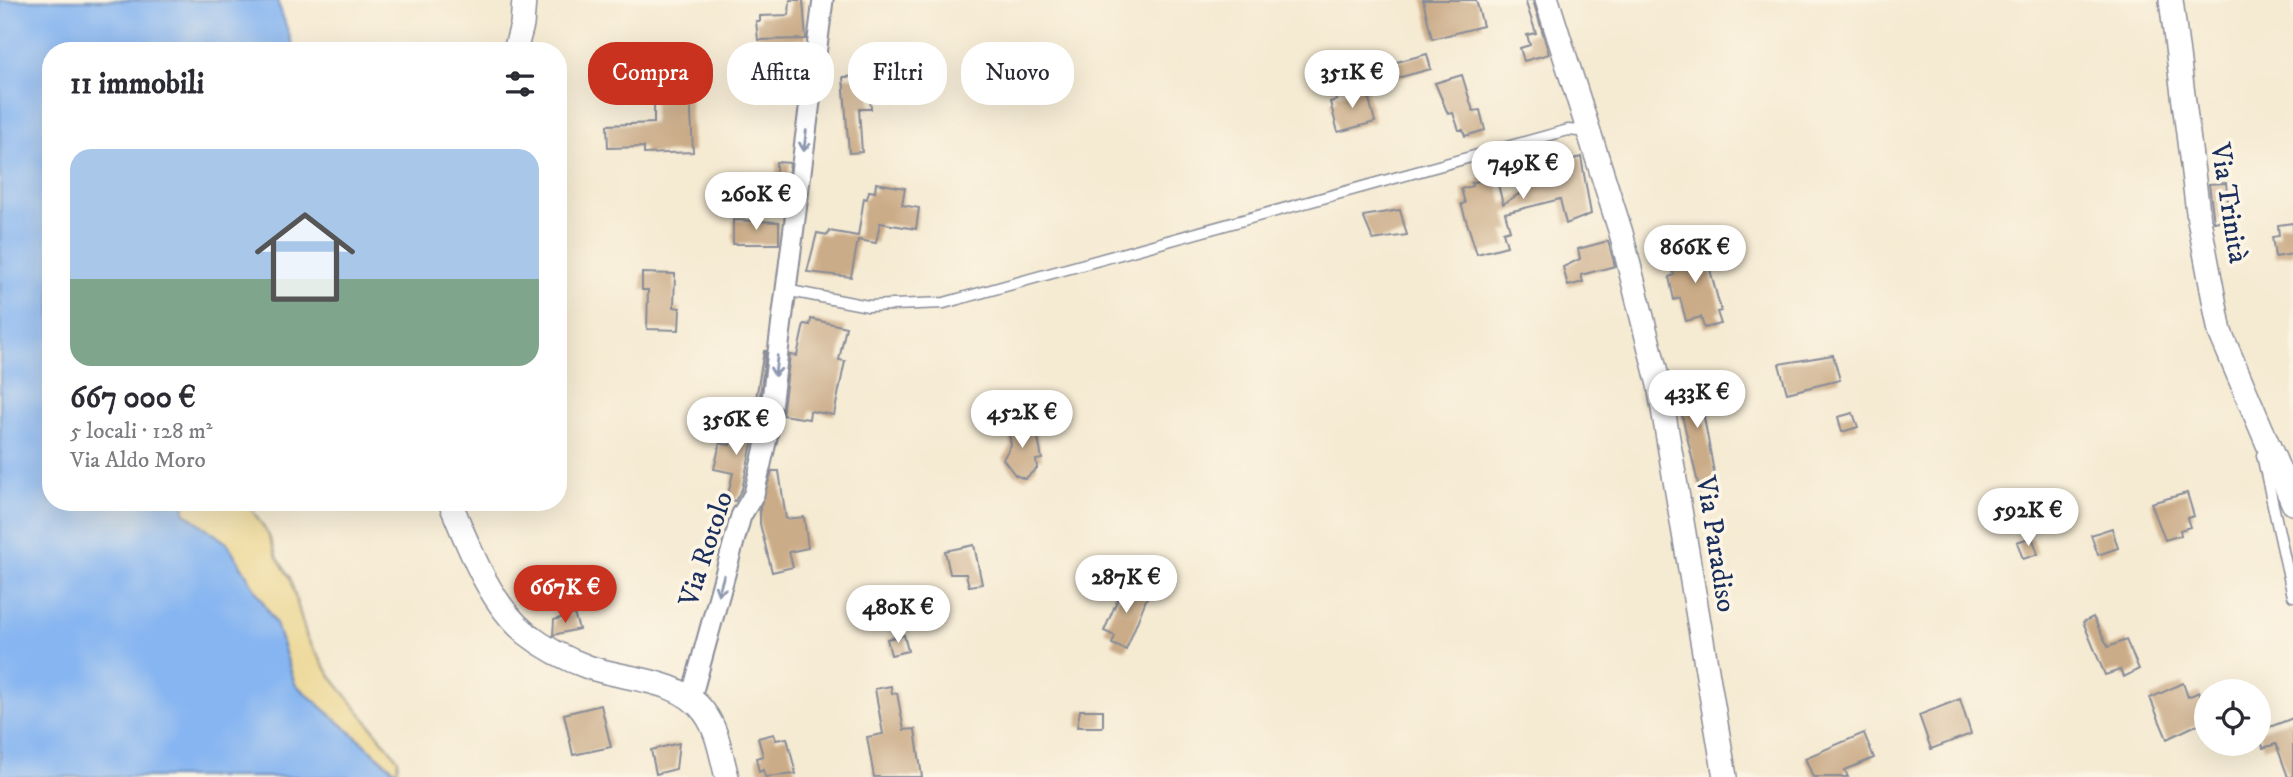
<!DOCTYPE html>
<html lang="it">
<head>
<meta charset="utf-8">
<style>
	:root { --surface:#fff; --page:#f7f7f7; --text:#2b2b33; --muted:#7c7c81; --accent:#c8321e }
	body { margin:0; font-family:"IM FELL DW Pica",serif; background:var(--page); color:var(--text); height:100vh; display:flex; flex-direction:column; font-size:26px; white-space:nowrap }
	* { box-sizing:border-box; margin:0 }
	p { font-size:23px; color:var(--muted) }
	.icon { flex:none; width:38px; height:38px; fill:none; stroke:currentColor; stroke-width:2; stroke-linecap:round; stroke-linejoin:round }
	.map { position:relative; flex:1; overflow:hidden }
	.side { position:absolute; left:42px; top:42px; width:525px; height:469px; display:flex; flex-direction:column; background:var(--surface); border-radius:28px; box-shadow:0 7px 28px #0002 }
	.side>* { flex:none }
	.top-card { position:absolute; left:588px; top:42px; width:665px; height:63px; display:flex; gap:14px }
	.controls { position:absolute; left:2194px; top:679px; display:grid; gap:14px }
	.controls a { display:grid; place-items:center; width:77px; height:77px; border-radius:50%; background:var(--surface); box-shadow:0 7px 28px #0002; font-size:35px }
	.price { position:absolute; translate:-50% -60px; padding:0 16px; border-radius:24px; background:#fff; color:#222; font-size:23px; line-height:46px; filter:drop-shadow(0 2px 4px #0008) }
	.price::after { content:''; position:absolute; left:50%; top:42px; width:21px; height:16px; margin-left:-10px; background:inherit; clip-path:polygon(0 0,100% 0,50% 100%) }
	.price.selected { background:var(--accent); color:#fff }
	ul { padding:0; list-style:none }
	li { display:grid; align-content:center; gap:14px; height:371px; padding:0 28px }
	li span { display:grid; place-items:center; height:217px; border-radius:21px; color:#555 }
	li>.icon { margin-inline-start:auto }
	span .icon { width:126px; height:126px; fill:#fffc; stroke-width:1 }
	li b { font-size:30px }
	h2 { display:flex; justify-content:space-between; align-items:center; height:84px; padding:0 28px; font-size:30px }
	.pill { padding:0 24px; border-radius:28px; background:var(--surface); box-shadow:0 7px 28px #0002; font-size:24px; line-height:63px }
	.pill.selected { background:var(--accent); color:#fff }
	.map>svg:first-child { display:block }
	.sand { fill:#eeda9e; stroke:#84847e; stroke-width:2 }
	.water { fill:#86b5f1; stroke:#5072a8; stroke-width:2 }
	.building { fill:#cbac88 }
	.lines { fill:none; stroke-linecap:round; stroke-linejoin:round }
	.service-casing { stroke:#888c98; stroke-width:13 }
	.minor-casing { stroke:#888c98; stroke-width:23 }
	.tertiary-casing { stroke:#888c98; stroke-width:26 }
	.service { stroke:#fff; stroke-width:10 }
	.minor { stroke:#fff; stroke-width:19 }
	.tertiary { stroke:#fff; stroke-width:23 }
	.oneway { stroke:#8d97ae }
	.labels { text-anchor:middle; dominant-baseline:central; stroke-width:7; stroke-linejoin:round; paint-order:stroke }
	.street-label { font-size:28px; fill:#1b2f5e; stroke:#fcf5e5 }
</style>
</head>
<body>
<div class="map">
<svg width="2293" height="777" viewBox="0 0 2293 777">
	<rect width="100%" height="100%" fill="#fcf5e5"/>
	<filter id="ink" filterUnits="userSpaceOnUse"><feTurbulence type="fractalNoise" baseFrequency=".0143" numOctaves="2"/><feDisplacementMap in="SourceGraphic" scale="14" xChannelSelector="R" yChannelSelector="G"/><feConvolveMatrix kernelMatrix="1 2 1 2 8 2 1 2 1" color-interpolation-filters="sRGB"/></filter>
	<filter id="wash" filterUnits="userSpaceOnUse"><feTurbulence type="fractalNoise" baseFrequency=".00686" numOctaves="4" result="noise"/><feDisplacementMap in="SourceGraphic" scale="28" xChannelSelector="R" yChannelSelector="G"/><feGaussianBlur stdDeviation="1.57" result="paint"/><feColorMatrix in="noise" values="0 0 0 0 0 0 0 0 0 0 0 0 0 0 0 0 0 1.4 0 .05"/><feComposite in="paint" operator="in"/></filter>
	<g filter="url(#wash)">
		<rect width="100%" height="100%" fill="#f5ead2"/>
		<path class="sand" d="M185,502h62l21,32 9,23 13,21 17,60 25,40 66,81 -1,13 -102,-88 -19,-60 -48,-80 -44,-32z"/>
		<path class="water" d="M0,0h277l18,51h-244v451h134l-1,10 44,32 48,80 19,60 107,93h-402z"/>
		<g id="blocks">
			<path class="building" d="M790,0h13l3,39 -48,1 -2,-19h4v-5l29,-1z
				M1423,0h53l7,26 -51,13z
				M1525,0h8l16,54 -25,7 -4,-13 10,-3 -3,-10 9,-2z
				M1427,54l4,15 -34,9 -4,-15z
				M689,74l4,78 -49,2v-7l-36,1 -1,-23 47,-2v-48z
				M1462,75l11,36 7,-1 5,20 -20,6 -2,-6h-4l-6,-17 -5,1 -13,-31z
				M868,76l3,33h-12l3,43 -13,1 -6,-76z
				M1366,87l9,35 -37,10 -8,-30 7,-2 -1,-5z
				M1581,157l10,57 -25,10 -6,-25 -55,14 5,17 -7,2 4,14 -30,8 -16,-50 4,-1 -4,-14 11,-3 -1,-3 8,-2 -1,-4 17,-4 8,31 24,-15 -3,-12 13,-3 -3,-5z
				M776,162l14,1 -3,19h-11z
				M876,183l29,5 -3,17 17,3 -3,21 -36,-6 -4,20 -18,-3 -7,37 -44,-5 10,-39 11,2 1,-4 29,5 6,-38 3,1 2,-8 6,1z
				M2226,183l4,36 -16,3 -5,-38z
				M1400,210l7,25 -34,5 -10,-24z
				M733,220l46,2v22h-46z
				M2293,223v31l-18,3 -3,-20 7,-1 -1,-11z
				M1608,241l7,25 -34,9 2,7 -15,4 -5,-19 17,-8 -2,-10z
				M1703,243l18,68 -4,1 4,12 -17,4 -3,-11 -15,4 -6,-23 -6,2 -5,-23 5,-2 -7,-23z
				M642,273l33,1 -1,33 6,1 -1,22 -32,-1 1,-39h-6z
				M811,319l35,8 -7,33 6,1 -11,54 -24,-4 -1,8 -27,-4 8,-60 7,1 7,-32 6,1z
				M764,351h2l-8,60 -4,-1z
				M1833,355l7,25 -53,13 -8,-29z
				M1695,377l10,2 3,14 -8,2 17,94 -17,3 -26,-111z
				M1853,413l5,14 -16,5 -4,-15z
				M1025,420l3,14 9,-1 5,26 -6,1 1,8 -12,11 -10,-4 -12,-16 8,-14 -4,-22z
				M734,422l22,4 -14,63 -7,12 -8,-2 6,-26 -19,-4 6,-26 10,2z
				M772,471h7l7,48 18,-2 4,31 -19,4 4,15 -21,5 -12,-48v-17z
				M2187,493l7,23 -7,2 3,9 -10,3 1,5 -16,5 -14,-37z
				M2112,528l6,20 -20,7 -7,-20z
				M2032,537l6,17 -15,5 -6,-17z
				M974,545l8,39 -13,2 -3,-12h-16l-5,-23z
				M1125,582l24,10 -23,58 -14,-6 3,-8 -11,-5z
				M574,614l5,15 -26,6 1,-15z
				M2093,617l15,30 18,-7 13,29 -15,8 -4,-7 -15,5 -22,-53z
				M904,635l4,16 -17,4 -4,-16z
				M2183,683l5,14 11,-5 8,19v9l-40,19 -17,-41z
				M891,686l1,8 5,-1 7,37 11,-1 7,48h-48l-7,-40 16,-3 -8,-45z
				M1960,699l11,35 -40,15 -12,-34z
				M601,705l10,42 -38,8 -9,-41z
				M1080,710h23v17h-26z
				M2293,718v59h-5l-12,-33 -13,4 -4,-17z
				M1864,733l10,25 -29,12 3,7h-35l-8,-19z
				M774,734l2,6 11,-2 9,36 -31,3 -2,-7 -4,2 -3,-14 7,-2 -5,-18z
				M679,743l-3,26 -20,5 -5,-24z"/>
		</g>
	</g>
	<g filter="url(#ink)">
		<use href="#blocks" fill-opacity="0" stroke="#888c98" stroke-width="2"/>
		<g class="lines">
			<g class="service-casing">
				<path id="service" d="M785,290l83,16 76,-3 624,-173 20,2
					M2262,455l31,141"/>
			</g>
			<g class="minor-casing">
				<path id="minor" d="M691,698l50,-182 13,-22 13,-56 56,-438"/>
			</g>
			<g class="tertiary-casing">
				<path id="tertiary" d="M1547,0l74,233 38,152 66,392
					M2171,0l28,220 21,112 73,171
					M515,51l7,-26 2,-25
					M450,502c19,45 39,101 77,132 19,15 39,25 61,33 37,13 91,11 116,45 14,18 17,44 23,65"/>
			</g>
			<use href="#service" class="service"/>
			<use href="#minor" class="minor"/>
			<use href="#tertiary" class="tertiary"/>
		</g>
		<defs><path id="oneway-shaft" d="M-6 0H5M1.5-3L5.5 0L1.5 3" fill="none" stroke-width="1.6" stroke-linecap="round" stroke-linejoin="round" transform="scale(1.75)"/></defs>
		<g class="oneway">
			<use href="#oneway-shaft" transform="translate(805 141) rotate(97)"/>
			<use href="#oneway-shaft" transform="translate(776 366) rotate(97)"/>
			<use href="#oneway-shaft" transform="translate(721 585) rotate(106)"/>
		</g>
	</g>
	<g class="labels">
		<g class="street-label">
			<text transform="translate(2229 203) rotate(81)">Via Trinità</text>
			<text transform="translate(1716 544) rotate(81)">Via Paradiso</text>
			<text transform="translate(706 549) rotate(-72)">Via Rotolo</text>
		</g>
	</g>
</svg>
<div class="controls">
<a><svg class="icon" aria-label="locate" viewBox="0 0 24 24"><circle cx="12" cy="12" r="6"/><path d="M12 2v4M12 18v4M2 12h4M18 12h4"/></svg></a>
</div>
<b class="price" style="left:1352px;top:110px">351K €</b>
<b class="price" style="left:1523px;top:201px">749K €</b>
<b class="price" style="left:756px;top:232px">260K €</b>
<b class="price" style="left:1695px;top:285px">866K €</b>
<b class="price" style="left:1697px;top:430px">433K €</b>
<b class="price" style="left:1022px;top:450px">452K €</b>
<b class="price" style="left:736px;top:457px">356K €</b>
<b class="price" style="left:2028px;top:548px">592K €</b>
<b class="price" style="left:1126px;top:615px">287K €</b>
<b class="price selected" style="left:565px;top:625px">667K €</b>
<b class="price" style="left:898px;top:645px">480K €</b>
<div class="top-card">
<a class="pill selected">Compra</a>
<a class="pill">Affitta</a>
<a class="pill">Filtri</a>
<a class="pill">Nuovo</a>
</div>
<section class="side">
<h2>11 immobili<svg class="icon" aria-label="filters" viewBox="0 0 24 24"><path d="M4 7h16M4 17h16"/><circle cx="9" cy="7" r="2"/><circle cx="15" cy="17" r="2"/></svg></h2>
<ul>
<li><span style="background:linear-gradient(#a9c7e8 60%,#7fa58c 0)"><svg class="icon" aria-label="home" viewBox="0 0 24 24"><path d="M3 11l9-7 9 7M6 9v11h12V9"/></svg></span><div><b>667 000 €</b><p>5 locali · 128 m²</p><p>Via Aldo Moro</p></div></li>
</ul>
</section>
</div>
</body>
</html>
